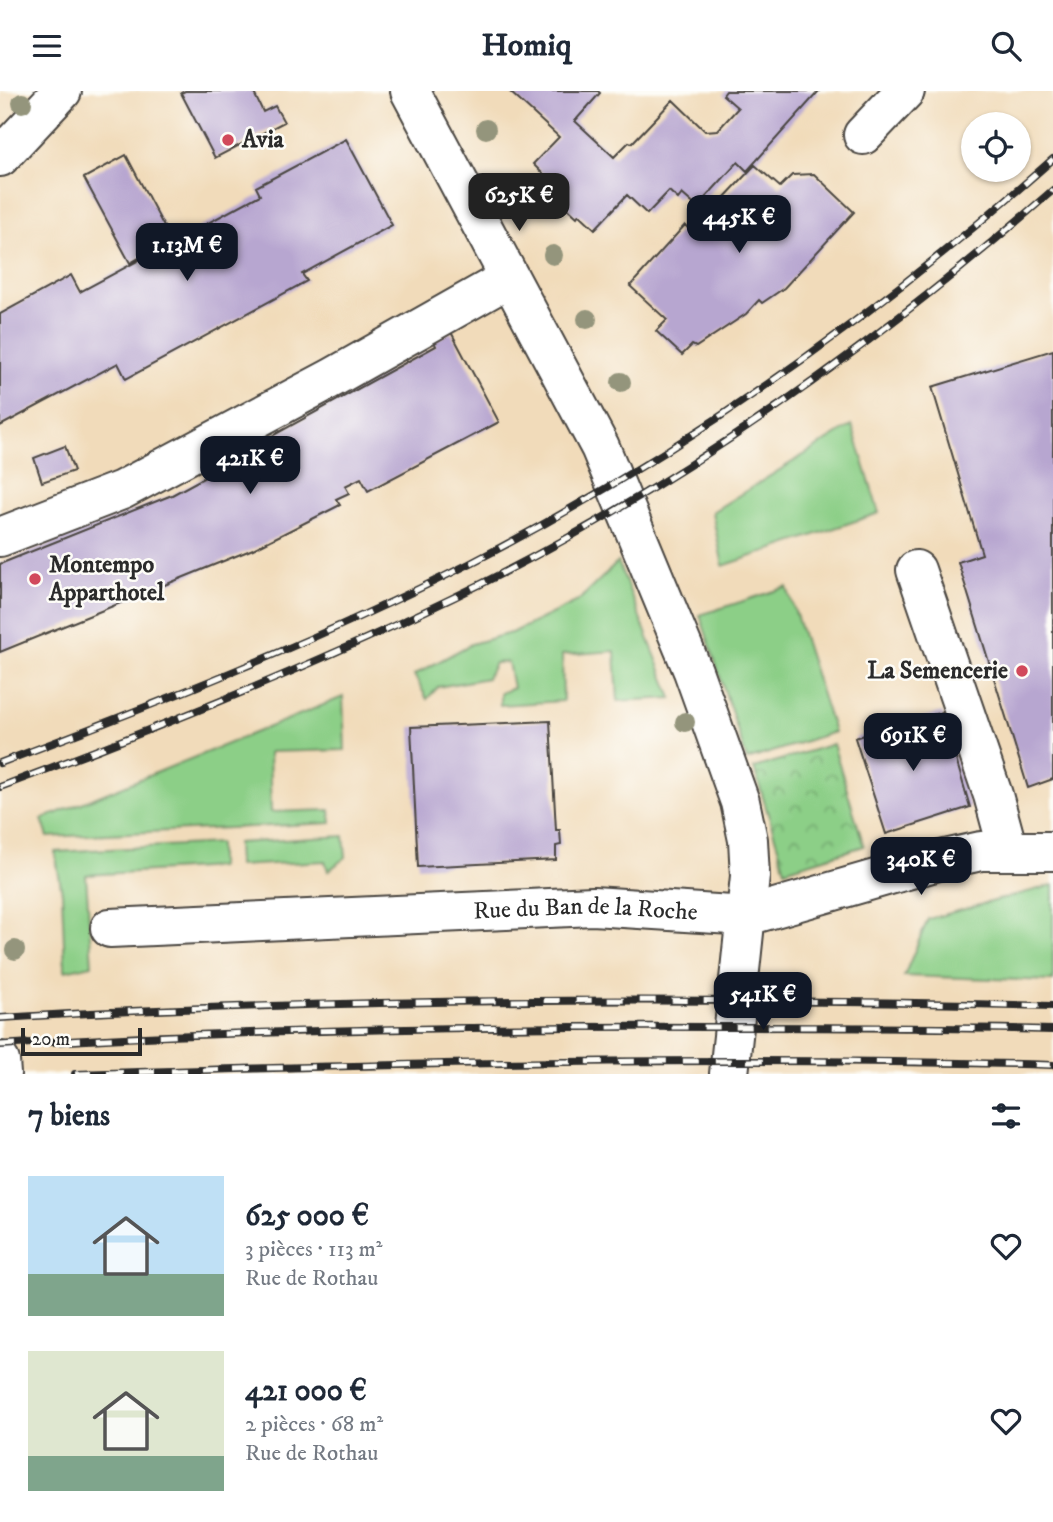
<!DOCTYPE html>
<html lang="fr">
<head>
<meta charset="utf-8">
<style>
	:root { --surface:#fff; --page:#f6f6f7; --text:#1f2937; --muted:#747a83; --accent:#111827 }
	body { margin:0; font-family:"IM FELL DW Pica",serif; background:var(--page); color:var(--text); height:100vh; display:flex; flex-direction:column; font-size:26px; white-space:nowrap }
	* { box-sizing:border-box; margin:0 }
	p { font-size:23px; color:var(--muted) }
	.icon { flex:none; width:38px; height:38px; fill:none; stroke:currentColor; stroke-width:2; stroke-linecap:round; stroke-linejoin:round }
	.map { position:relative; height:983px; overflow:hidden }
	.details { display:flex; flex-direction:column; background:var(--surface); flex:1 }
	.details>* { flex:none }
	.controls { position:absolute; left:961px; top:21px; display:grid; gap:14px }
	.controls a { display:grid; place-items:center; width:70px; height:70px; border-radius:50%; background:var(--surface); box-shadow:0 2px 5px #0004; font-size:35px }
	.scale { position:absolute; left:21px; bottom:18px; width:121px; box-sizing:border-box; padding-left:7px; border:4px solid #2b2b2b; border-top:0; font-size:19px; line-height:24px; white-space:nowrap; color:#2b2b2b; -webkit-text-stroke:5px #fdfcf7; paint-order:stroke }
	.price { position:absolute; translate:-50% -60px; padding:0 16px; border-radius:14px; background:var(--accent); color:#fff; font-size:23px; line-height:46px; filter:drop-shadow(0 2px 4px #0008) }
	.price::after { content:''; position:absolute; left:50%; top:42px; width:21px; height:16px; margin-left:-10px; background:inherit; clip-path:polygon(0 0,100% 0,50% 100%) }
	.price.selected { background:#222; color:#fff }
	ul { padding:0; list-style:none }
	li { display:flex; align-items:center; gap:21px; height:175px; padding:0 28px }
	li span { display:grid; place-items:center; flex:none; width:196px; height:140px; border-radius:0px; color:#555 }
	li>.icon { margin-inline-start:auto }
	span .icon { width:84px; height:84px; fill:#fffc; stroke-width:1 }
	li b { font-size:30px }
	h2 { display:flex; justify-content:space-between; align-items:center; height:84px; padding:0 28px; font-size:30px }
	header { display:flex; justify-content:space-between; align-items:center; height:91px; padding:0 28px; background:var(--surface); font-size:32px; font-weight:700 }
	.map>svg:first-child { display:block }
	.grass { fill:#8ccf87; stroke:#5c7d59; stroke-width:2 }
	.park { fill:url(#park-crowns); stroke:#5c7d59; stroke-width:2 }
	.building { fill:#b7a6d0 }
	.lines { fill:none; stroke-linecap:round; stroke-linejoin:round }
	.minor-casing { stroke:#494540; stroke-width:42 }
	.major-casing { stroke:#494540; stroke-width:42 }
	.minor { stroke:#fff; stroke-width:38 }
	.major { stroke:#fff; stroke-width:38 }
	.rail-casing { stroke:#2b2b2b; stroke-width:8 }
	.rail { stroke:#fdfcf7; stroke-width:5; stroke-dasharray:16; stroke-linecap:butt }
	.tree { fill:#94957b }
	.poi-dot { fill:#d1495b; stroke:#fdfcf7; stroke-width:2.5 }
	.labels { text-anchor:middle; dominant-baseline:central; stroke-width:5; stroke-linejoin:round; paint-order:stroke }
	.poi-label { font-size:24px; font-weight:bold; fill:#2b2b2b; stroke:#fdfcf7; text-anchor:start }
	.street-label { font-size:24px; fill:#2b2b2b; stroke:#fdfcf7 }
</style>
</head>
<body>
<header><svg class="icon" aria-label="menu" viewBox="0 0 24 24"><path d="M4 6h16M4 12h16M4 18h16"/></svg>Homiq<svg class="icon" aria-label="search" viewBox="0 0 24 24"><circle cx="10" cy="10" r="6"/><path d="M15 15l6 6"/></svg></header>
<div class="map">
<svg width="1053" height="983" viewBox="0 0 1053 983">
	<defs>
		<pattern id="park-crowns" width="20" height="18" patternUnits="userSpaceOnUse" patternTransform="scale(1.75)"><rect width="20" height="18" fill="#8ccf87"/><path d="M2 6a3 3 0 1 1 6 0M12 15a3 3 0 1 1 6 0" fill="none" stroke="#73a86f"/></pattern>
	</defs>
	<rect width="100%" height="100%" fill="#fdfcf7"/>
	<filter id="ink" filterUnits="userSpaceOnUse"><feTurbulence type="fractalNoise" baseFrequency=".0143" numOctaves="2"/><feDisplacementMap in="SourceGraphic" scale="14" xChannelSelector="R" yChannelSelector="G"/><feConvolveMatrix kernelMatrix="1 2 1 2 8 2 1 2 1" color-interpolation-filters="sRGB"/></filter>
	<filter id="wash" filterUnits="userSpaceOnUse"><feTurbulence type="fractalNoise" baseFrequency=".00686" numOctaves="4" result="noise"/><feDisplacementMap in="SourceGraphic" scale="28" xChannelSelector="R" yChannelSelector="G"/><feGaussianBlur stdDeviation="1.57" result="paint"/><feColorMatrix in="noise" values="0 0 0 0 0 0 0 0 0 0 0 0 0 0 0 0 0 1.4 0 .05"/><feComposite in="paint" operator="in"/></filter>
	<g filter="url(#wash)">
		<rect width="100%" height="100%" fill="#f1dbba"/>
		<path class="grass" d="M852,334l27,88 -156,53 -11,-54z
			M618,471l54,136 -54,3 -3,-50 -53,4 1,46 -63,4v-12l13,-5 -5,-26 -13,1 -8,15 -49,9 -11,12 -13,-24 57,-31 43,-12 64,-31z
			M787,496l47,145 -87,28 -47,-145z
			M343,606l2,53 -76,2 2,60 59,-2 1,13 -283,14 -6,-18z
			M344,745l2,21 -18,14 -3,-10 -87,5 -1,-23z
			M219,752v24l-133,8 6,90 -27,6 -3,-78 -7,-41z
			M1053,794v96l-149,-5 24,-57z"/>
		<path class="park" d="M833,653l31,102 -79,24 -31,-102z"/>
		<g id="blocks">
			<path class="building" d="M185,0h68l10,21 12,-6 9,16 -69,36 -34,-65z
				M509,0h89l2,2 -25,28 39,36 15,-15 3,1 41,-43 32,31 13,-1 20,-22 -15,-13 3,-4h93l-72,80 -9,-9 -41,45 -15,-13 -4,5 -9,-8 -22,23 -20,-19 -32,34 -16,-15 -2,3 -35,-32 6,-6 -15,-15 26,-27z
				M346,48l46,86 -90,49 5,7 -181,98 -8,-16 -118,63v-112l71,-39 9,17 180,-97 -4,-8z
				M126,64l45,85 -41,23 -46,-85z
				M755,74l25,22 12,-12 22,-1 40,38 -70,76 -22,15 -3,-3 -13,14 -50,33 -4,-2 -10,10 -26,-24 11,-11 -37,-34 55,-61 7,7z
				M451,241l48,90 -131,69 -7,-13 -16,8 4,7 -13,6 4,6 -87,44 -253,103v-88l172,-69 66,-36 2,4 9,-5 -4,-7 191,-105 -2,-5z
				M1053,259v429l-25,9 -70,-226 24,-8 -50,-167z
				M65,355l9,25 -32,11 -8,-24z
				M942,621l28,95 -84,27 -31,-96z
				M550,630l6,109h4l1,15 -5,1v14l-138,7 -7,-140z"/>
		</g>
	</g>
	<g filter="url(#ink)">
		<use href="#blocks" fill-opacity="0" stroke="#494540" stroke-width="2"/>
		<g class="lines">
			<g class="minor-casing">
				<g id="minor">
					<path d="M410,0l190,356 93,224 47,131 8,38 2,36 -21,198"/>
					<path d="M863,44l42,-44"/>
					<path d="M0,446l122,-47 210,-112 177,-100"/>
					<path d="M916,479l77,225 15,55"/>
					<path id="s1" d="M110,837l483,-22 154,10 198,-57 36,-8h72"/>
				</g>
			</g>
			<g class="major-casing">
				<path id="major" d="M0,66l62,-66
					M0,970l1,13"/>
			</g>
			<use href="#minor" class="minor"/>
			<use href="#major" class="major"/>
			<g class="rail-casing">
				<path id="rail" d="M0,672c159,-60 317,-122 469,-199 212,-109 406,-247 584,-405
					M0,696c163,-61 324,-125 479,-202 209,-105 399,-242 574,-395
					M0,927c350,-21 703,-21 1053,-12
					M0,954c236,-15 472,-19 709,-18 115,0 229,0 344,3
					M75,983c326,-11 652,-18 978,-9"/>
			</g>
			<use href="#rail" class="rail"/>
		</g>
		<g class="tree">
			<circle cx="22" cy="12" r="10"/>
			<circle cx="486" cy="38" r="10"/>
			<circle cx="520" cy="100" r="10"/>
			<circle cx="553" cy="164" r="10"/>
			<circle cx="587" cy="228" r="10"/>
			<circle cx="621" cy="291" r="10"/>
			<circle cx="685" cy="631" r="10"/>
			<circle cx="15" cy="859" r="10"/>
		</g>
	</g>
	<g class="poi-dot">
		<circle cx="228" cy="49" r="7"/>
		<circle cx="35" cy="488" r="7"/>
		<circle cx="1022" cy="580" r="7"/>
	</g>
	<g class="labels">
		<g class="poi-label">
			<text x="242" y="49">Avia</text>
			<text x="49" y="474">Montempo<tspan x="49" dy="28">Apparthotel</tspan></text>
			<text x="1008" y="580" text-anchor="end">La Semencerie</text>
		</g>
		<g class="street-label">
			<text stroke="none"><textPath href="#s1" startOffset="476">Rue du Ban de la Roche</textPath></text>
		</g>
	</g>
</svg>
<div class="controls">
<a><svg class="icon" aria-label="locate" viewBox="0 0 24 24"><circle cx="12" cy="12" r="6"/><path d="M12 2v4M12 18v4M2 12h4M18 12h4"/></svg></a>
</div>
<div class="scale">20 m</div>
<b class="price selected" style="left:519px;top:142px">625K €</b>
<b class="price" style="left:739px;top:164px">445K €</b>
<b class="price" style="left:187px;top:192px">1.13M €</b>
<b class="price" style="left:250px;top:405px">421K €</b>
<b class="price" style="left:913px;top:682px">691K €</b>
<b class="price" style="left:921px;top:806px">340K €</b>
<b class="price" style="left:763px;top:941px">541K €</b>
</div>
<section class="details">
<h2>7 biens<svg class="icon" aria-label="filters" viewBox="0 0 24 24"><path d="M4 7h16M4 17h16"/><circle cx="9" cy="7" r="2"/><circle cx="15" cy="17" r="2"/></svg></h2>
<ul>
<li><span style="background:linear-gradient(#bfe0f5 70%,#7fa58c 0)"><svg class="icon" aria-label="home" viewBox="0 0 24 24"><path d="M3 11l9-7 9 7M6 9v11h12V9"/></svg></span><div><b>625 000 €</b><p>3 pièces · 113 m²</p><p>Rue de Rothau</p></div><svg class="icon" aria-label="heart" viewBox="0 0 24 24"><path d="M12 20l-8-8c-3-5 5-10 8-4 3-6 11-1 8 4z"/></svg></li>
<li><span style="background:linear-gradient(#dfe7d0 75%,#7fa58c 0)"><svg class="icon" aria-label="home" viewBox="0 0 24 24"><path d="M3 11l9-7 9 7M6 9v11h12V9"/></svg></span><div><b>421 000 €</b><p>2 pièces · 68 m²</p><p>Rue de Rothau</p></div><svg class="icon" aria-label="heart" viewBox="0 0 24 24"><path d="M12 20l-8-8c-3-5 5-10 8-4 3-6 11-1 8 4z"/></svg></li>
</ul>
</section>
</body>
</html>
